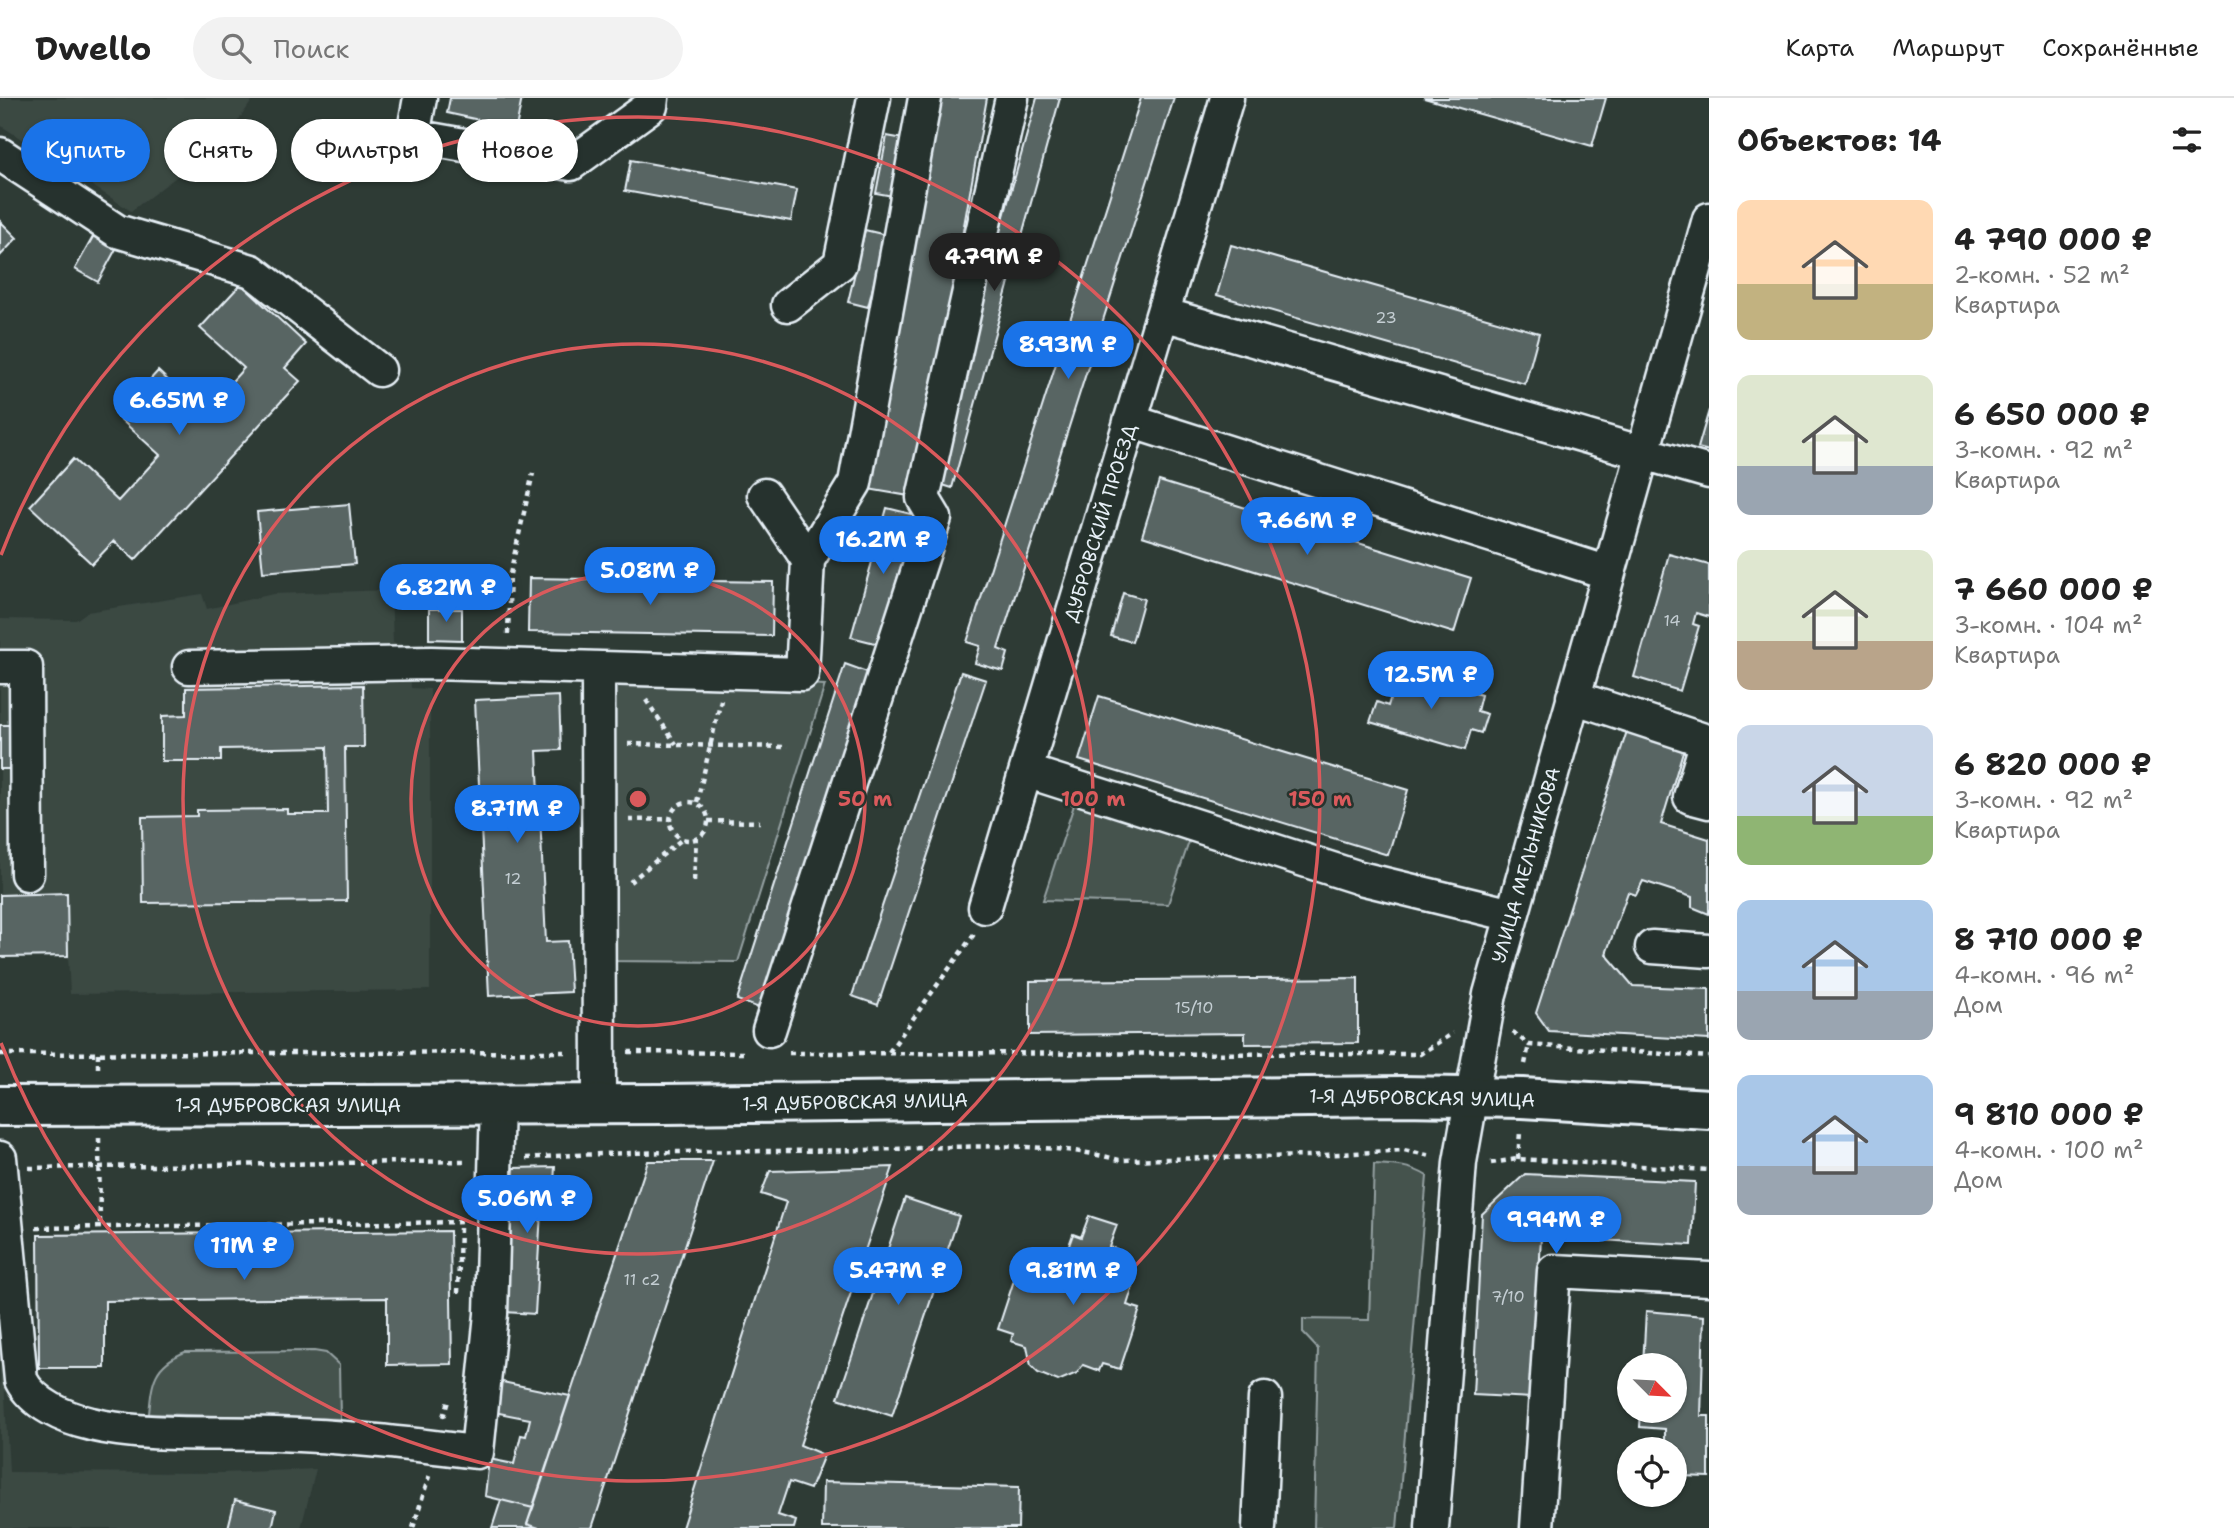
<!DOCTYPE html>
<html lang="ru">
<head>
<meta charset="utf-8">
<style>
	:root { --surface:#fff; --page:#f2f2f2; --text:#222; --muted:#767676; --line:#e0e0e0; --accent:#1a73e8 }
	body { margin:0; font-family:"Shantell Sans",sans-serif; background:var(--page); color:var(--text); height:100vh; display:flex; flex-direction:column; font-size:26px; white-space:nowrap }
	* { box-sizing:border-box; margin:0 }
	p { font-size:23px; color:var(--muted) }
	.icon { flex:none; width:38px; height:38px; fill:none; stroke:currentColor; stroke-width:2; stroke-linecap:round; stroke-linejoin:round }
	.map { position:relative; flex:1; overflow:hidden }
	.sheet { display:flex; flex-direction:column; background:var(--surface); width:525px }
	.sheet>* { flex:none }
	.top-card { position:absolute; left:21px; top:21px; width:665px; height:63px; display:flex; gap:14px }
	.needle { width:46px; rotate:114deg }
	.controls { position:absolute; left:1617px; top:1255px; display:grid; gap:14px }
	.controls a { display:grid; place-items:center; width:70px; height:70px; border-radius:50%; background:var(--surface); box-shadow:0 2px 5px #0004; font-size:35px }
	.price { position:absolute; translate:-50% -60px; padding:0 16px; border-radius:24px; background:var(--accent); color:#fff; font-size:23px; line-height:46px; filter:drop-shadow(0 2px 4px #0008) }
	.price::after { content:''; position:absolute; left:50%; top:42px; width:21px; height:16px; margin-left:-10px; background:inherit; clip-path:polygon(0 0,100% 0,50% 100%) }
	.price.on { background:#222; color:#fff }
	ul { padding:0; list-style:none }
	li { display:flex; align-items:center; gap:21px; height:175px; padding:0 28px }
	li span { display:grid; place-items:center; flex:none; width:196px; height:140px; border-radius:14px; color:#555 }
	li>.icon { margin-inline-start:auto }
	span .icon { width:84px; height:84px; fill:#fffc; stroke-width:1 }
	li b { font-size:30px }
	h2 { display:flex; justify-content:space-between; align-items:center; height:84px; padding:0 28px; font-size:30px }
	.tag { padding:0 24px; border-radius:32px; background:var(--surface); box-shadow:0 2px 5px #0004; font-size:24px; line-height:63px }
	.tag.on { background:var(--accent); color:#fff }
	header { display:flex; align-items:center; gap:42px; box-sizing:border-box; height:98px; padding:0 35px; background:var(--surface); border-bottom:2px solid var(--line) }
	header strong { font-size:33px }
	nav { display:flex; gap:38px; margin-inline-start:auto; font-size:24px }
	.search { width:490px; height:63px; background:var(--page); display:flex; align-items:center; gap:18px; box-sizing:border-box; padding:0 24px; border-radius:38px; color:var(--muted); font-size:26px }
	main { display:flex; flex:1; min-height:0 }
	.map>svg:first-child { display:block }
	.built { fill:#3b4843 }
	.green { fill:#45524e; stroke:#96a2a3; stroke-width:2 }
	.building { fill:#596563; stroke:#e8f1f8; stroke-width:2 }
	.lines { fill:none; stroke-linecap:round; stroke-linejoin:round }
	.minor-casing { stroke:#e8f1f8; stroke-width:37 }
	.major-casing { stroke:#e8f1f8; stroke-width:44 }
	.path { stroke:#e8f1f8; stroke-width:4.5; stroke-dasharray:5 5; stroke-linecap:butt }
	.minor { stroke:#26332d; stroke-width:32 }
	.major { stroke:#26332d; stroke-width:38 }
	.ring { fill:none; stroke:#da5a5c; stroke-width:3.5 }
	.labels { text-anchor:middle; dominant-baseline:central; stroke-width:5; stroke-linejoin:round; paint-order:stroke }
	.number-label { font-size:16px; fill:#c4ced3 }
	.street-label { font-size:19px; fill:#e8f1f8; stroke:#26332d }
	.centre { fill:#da5a5c; stroke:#26332d; stroke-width:3.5 }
	.ring-label { font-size:21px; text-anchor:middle; font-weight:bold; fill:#da5a5c; stroke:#26332d; stroke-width:5; stroke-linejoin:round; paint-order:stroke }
</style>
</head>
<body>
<header>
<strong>Dwello</strong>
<div class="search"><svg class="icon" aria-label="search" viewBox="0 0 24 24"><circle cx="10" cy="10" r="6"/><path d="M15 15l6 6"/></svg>Поиск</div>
<nav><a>Карта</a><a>Маршрут</a><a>Сохранённые</a></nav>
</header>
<main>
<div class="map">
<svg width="1709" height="1430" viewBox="0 0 1709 1430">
	<rect width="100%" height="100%" fill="#2e3b35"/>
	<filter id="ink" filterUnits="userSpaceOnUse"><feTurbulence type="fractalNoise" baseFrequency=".0143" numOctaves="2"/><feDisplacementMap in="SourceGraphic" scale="14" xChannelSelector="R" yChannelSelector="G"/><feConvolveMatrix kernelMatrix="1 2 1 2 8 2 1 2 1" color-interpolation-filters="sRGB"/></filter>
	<g filter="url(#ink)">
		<path class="built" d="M0,0h254l-30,43 -93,70 -131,-86z
			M391,492l2,53 16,1 2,44 19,1v301l-360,4 -2,-38 -68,1v-338l76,1 11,-8 115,-18 5,15 66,-15z
			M0,1205l9,169 212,1 95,-4 -15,59h-301z"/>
		<path class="green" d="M606,577l219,10 -87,277 -133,-1z
			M1075,704l116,34 -23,68 -125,-4z
			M1374,1066c19,1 36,1 53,12l-30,352h-83l4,-179 -15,-16v-14l66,1z
			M314,1253l12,2 13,12 1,54 -191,-5c3,-32 4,-49 36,-62z"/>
		<path class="building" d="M450,0h72l-6,30 -69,-15z
			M939,0h48l-72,399 -47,-8z
			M1037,0h23l-108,390 -22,-7z
			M1141,0h33l-176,551 10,4 -5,18 -28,-8 5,-17 -13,-4z
			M1424,0h182l-14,48z
			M887,38l17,3 -11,57 -17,-3z
			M631,62l166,30 -6,31 -166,-30z
			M0,123l17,17 -17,18z
			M865,132l21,5 -18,72 -20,-5z
			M94,137l23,12 -19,35 -23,-13z
			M1231,147l308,88 -14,51 -308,-89z
			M241,186l65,60 -21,24 15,13 -165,179 -21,-19 -22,23 -62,-58 43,-47 45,42 42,-46 -43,-39 41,-45 45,42 41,-45 -44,-40z
			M1709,312v41l-11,-3z
			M1159,383l312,97 -17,55 -312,-97z
			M349,406l6,60 -92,8 -6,-60z
			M887,410l28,7 -36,129 -28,-7z
			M1669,456l40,11v52l-13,-4 -3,11 6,2 -19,65 -46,-14z
			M529,480l244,4 -1,54 -244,-4z
			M1123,495l21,6 -12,43 -21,-6z
			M429,511h33v31l-33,-1z
			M845,566l25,9 -108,336 -25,-9z
			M1399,573l82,24 -4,16 10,3 -6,19 -10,-3 -6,20 -95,-28 7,-20 11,4z
			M961,574l25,8 -108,325 -26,-9z
			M363,587l1,62h-19l2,154 -204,2 -1,-86 55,-1v-6l90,-1v5h41l-1,-67 -106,2v12h-59v-45l24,-1v-27z
			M559,598l2,54 -24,1 9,191 22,-1 3,51 -82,4 -14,-296z
			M1099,598l309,94 -20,65 -309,-95z
			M0,627h12v44h-12z
			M1627,633l57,17 -23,76 48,15v75l-17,-7v-10l-49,-16 -7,14 -8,-3 -22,62 27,32 76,3v51l-160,-9 -13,-18z
			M67,795l1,63 -68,1v-62z
			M1358,880v65l-113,1v-11l-215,2v-54z
			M648,1063h65l-121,367h-53l-12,-4z
			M555,1069l-3,46 -11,-1 -6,102 -30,-2 9,-144z
			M893,1069l-93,278 24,10 -14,34 -21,-7 -11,33 18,6 -2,7h-112l104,-326 -25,-8 9,-23z
			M1525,1076l170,8 -3,63 -151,-8 -8,161 -60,-3 9,-181z
			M905,1100l54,18 -67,200 -54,-18z
			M1089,1118l28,9 -8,22 7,2 -8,22 27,9 -8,25 13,4 -20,60 -18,-5 -3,7 -16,-6 -6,8 -19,8 -20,-8 -7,-7 -4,-20 -16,-5 2,-7 -15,-5 20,-61 17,6 8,-24 22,7 8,-23 8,3z
			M450,1133l2,133 -65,1v-67l-113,1 -169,2v67h-66l-1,-133z
			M1646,1213l58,5 -3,100h8v61l-30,-1 3,-18 -17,-14v-15l-25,-2 1,-17h34v-45h-32z
			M498,1283l72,15 -37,112 -48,-12 4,-37 25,5 7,-29 5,1 4,-17 -36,-7z
			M823,1384l196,5 -1,41h-196z
			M235,1402l41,10 -4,18h-44z
			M501,1402l32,8 -6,16 12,4h-47z"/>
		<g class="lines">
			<g class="minor-casing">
				<path id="minor" d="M420,0l-7,38 158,28 80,-58 1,-8
					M0,56l117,77 135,40 127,99
					M788,207l52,-41 34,-166
					M1163,216l546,158
					M1130,323l479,152
					M808,462l47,-77 70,-385
					M0,569h26l1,207
					M189,569l242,-4 371,11 6,-114 -44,-65
					M598,570l1,436
					M1573,599l134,44 -17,56 19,5
					M1026,673l334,107 152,37
					M985,809l242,-809
					M1652,849l57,4
					M769,932l166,-512 -12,-20 89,-400
					M0,1060l21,222c12,24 44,38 70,44 50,13 131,8 185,10 68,2 134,10 201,18l14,-138 6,-210
					M1259,1430l6,-130
					M1432,1430l28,-366 30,-168 219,-775
					M1537,1430l17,-257 155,8"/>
			</g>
			<g class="major-casing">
				<path id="major" d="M0,1008l665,-2 736,-8 121,2 187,11"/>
			</g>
			<path class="path" d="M508,536l2,-60 23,-101
				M646,602l30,44
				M628,646l160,3
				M670 723a19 19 0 1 1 38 0a19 19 0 1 1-38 0Z
				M697,704l24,-102
				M629,722l41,-1
				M708,723l52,1
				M694,783l2,-41
				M630,784l51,-42
				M1513,934l16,13 180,12
				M628,954l120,1
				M889,954l85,-118
				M98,955v20
				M789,955l631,1 33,-21
				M0,956l570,-2
				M1525,966l4,-19
				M99,1040l1,88
				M526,1060c113,-8 226,-6 339,-8 79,-2 180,-11 254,10l189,-4 96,-6 27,6
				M1518,1061l2,-27
				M1491,1065l27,-4 191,11
				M29,1070l436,-7
				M36,1130l429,-6
				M458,1195l2,-65
				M443,1319l6,-19
				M413,1430l16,-52"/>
			<use href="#minor" class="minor"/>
			<use href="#major" class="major"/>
		</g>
	</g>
	<g class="ring">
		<circle cx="638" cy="701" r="227"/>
		<circle cx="638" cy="701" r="455"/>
		<path d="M1 457A682 682 0 1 1 1 945"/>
	</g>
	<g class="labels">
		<g class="number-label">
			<text x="1386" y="219">23</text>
			<text x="1672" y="522">14</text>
			<text x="513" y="780">12</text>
			<text x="1194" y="909">15/10</text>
			<text x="642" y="1181">11 c2</text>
			<text x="1508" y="1198">7/10</text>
		</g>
		<g class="street-label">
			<text transform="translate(1100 425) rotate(-73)">ДУБРОВСКИЙ ПРОЕЗД</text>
			<text transform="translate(1526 767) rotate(-74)">УЛИЦА МЕЛЬНИКОВА</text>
			<text transform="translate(1422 1000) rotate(1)">1-Я ДУБРОВСКАЯ УЛИЦА</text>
			<text transform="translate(855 1004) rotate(-1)">1-Я ДУБРОВСКАЯ УЛИЦА</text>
			<text x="288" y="1007">1-Я ДУБРОВСКАЯ УЛИЦА</text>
		</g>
	</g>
	<circle cx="638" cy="701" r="10" class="centre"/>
	<g class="ring-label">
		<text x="865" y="708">50 m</text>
		<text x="1093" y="708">100 m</text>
		<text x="1320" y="708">150 m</text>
	</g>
</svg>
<div class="controls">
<a><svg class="needle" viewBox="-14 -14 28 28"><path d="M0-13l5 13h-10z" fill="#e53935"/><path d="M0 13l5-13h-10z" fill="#767676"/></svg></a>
<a><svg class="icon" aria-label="locate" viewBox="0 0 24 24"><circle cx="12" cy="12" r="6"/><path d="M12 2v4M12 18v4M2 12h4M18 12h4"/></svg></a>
</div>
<b class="price on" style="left:994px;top:195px">4.79M ₽</b>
<b class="price" style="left:1068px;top:283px">8.93M ₽</b>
<b class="price" style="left:179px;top:339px">6.65M ₽</b>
<b class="price" style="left:1307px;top:459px">7.66M ₽</b>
<b class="price" style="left:883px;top:478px">16.2M ₽</b>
<b class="price" style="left:650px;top:509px">5.08M ₽</b>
<b class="price" style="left:446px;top:526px">6.82M ₽</b>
<b class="price" style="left:1431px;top:613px">12.5M ₽</b>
<b class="price" style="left:517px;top:747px">8.71M ₽</b>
<b class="price" style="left:527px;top:1137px">5.06M ₽</b>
<b class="price" style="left:1556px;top:1158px">9.94M ₽</b>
<b class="price" style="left:244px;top:1184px">11M ₽</b>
<b class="price" style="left:898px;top:1209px">5.47M ₽</b>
<b class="price" style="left:1073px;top:1209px">9.81M ₽</b>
<div class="top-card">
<a class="tag on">Купить</a>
<a class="tag">Снять</a>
<a class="tag">Фильтры</a>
<a class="tag">Новое</a>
</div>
</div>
<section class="sheet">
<h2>Объектов: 14<svg class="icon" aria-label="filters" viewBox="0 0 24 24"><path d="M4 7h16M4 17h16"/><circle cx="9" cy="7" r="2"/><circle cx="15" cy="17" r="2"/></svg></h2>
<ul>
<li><span style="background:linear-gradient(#ffd9b3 60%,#c2b280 0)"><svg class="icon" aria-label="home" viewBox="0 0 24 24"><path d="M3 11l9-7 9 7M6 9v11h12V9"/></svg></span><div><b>4 790 000 ₽</b><p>2-комн. · 52 m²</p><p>Квартира</p></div></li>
<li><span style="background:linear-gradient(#dfe7d0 65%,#9aa5b1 0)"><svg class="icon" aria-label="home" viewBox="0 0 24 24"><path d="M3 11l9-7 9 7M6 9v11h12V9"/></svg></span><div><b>6 650 000 ₽</b><p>3-комн. · 92 m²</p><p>Квартира</p></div></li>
<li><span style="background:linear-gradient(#dfe7d0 65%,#b9a48a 0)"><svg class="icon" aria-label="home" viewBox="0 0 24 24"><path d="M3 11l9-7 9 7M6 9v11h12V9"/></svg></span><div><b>7 660 000 ₽</b><p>3-комн. · 104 m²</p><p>Квартира</p></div></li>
<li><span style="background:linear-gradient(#c9d6e8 65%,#8fb573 0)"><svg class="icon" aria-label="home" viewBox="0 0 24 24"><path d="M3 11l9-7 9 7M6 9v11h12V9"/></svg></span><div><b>6 820 000 ₽</b><p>3-комн. · 92 m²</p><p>Квартира</p></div></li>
<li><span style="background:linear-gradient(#a9c7e8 65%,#9aa5b1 0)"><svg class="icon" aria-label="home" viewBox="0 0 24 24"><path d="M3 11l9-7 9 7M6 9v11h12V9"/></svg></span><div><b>8 710 000 ₽</b><p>4-комн. · 96 m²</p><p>Дом</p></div></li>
<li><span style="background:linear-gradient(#a9c7e8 65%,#9aa5b1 0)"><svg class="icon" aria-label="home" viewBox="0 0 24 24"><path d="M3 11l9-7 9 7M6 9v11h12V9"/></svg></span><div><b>9 810 000 ₽</b><p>4-комн. · 100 m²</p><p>Дом</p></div></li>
</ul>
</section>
</main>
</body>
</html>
